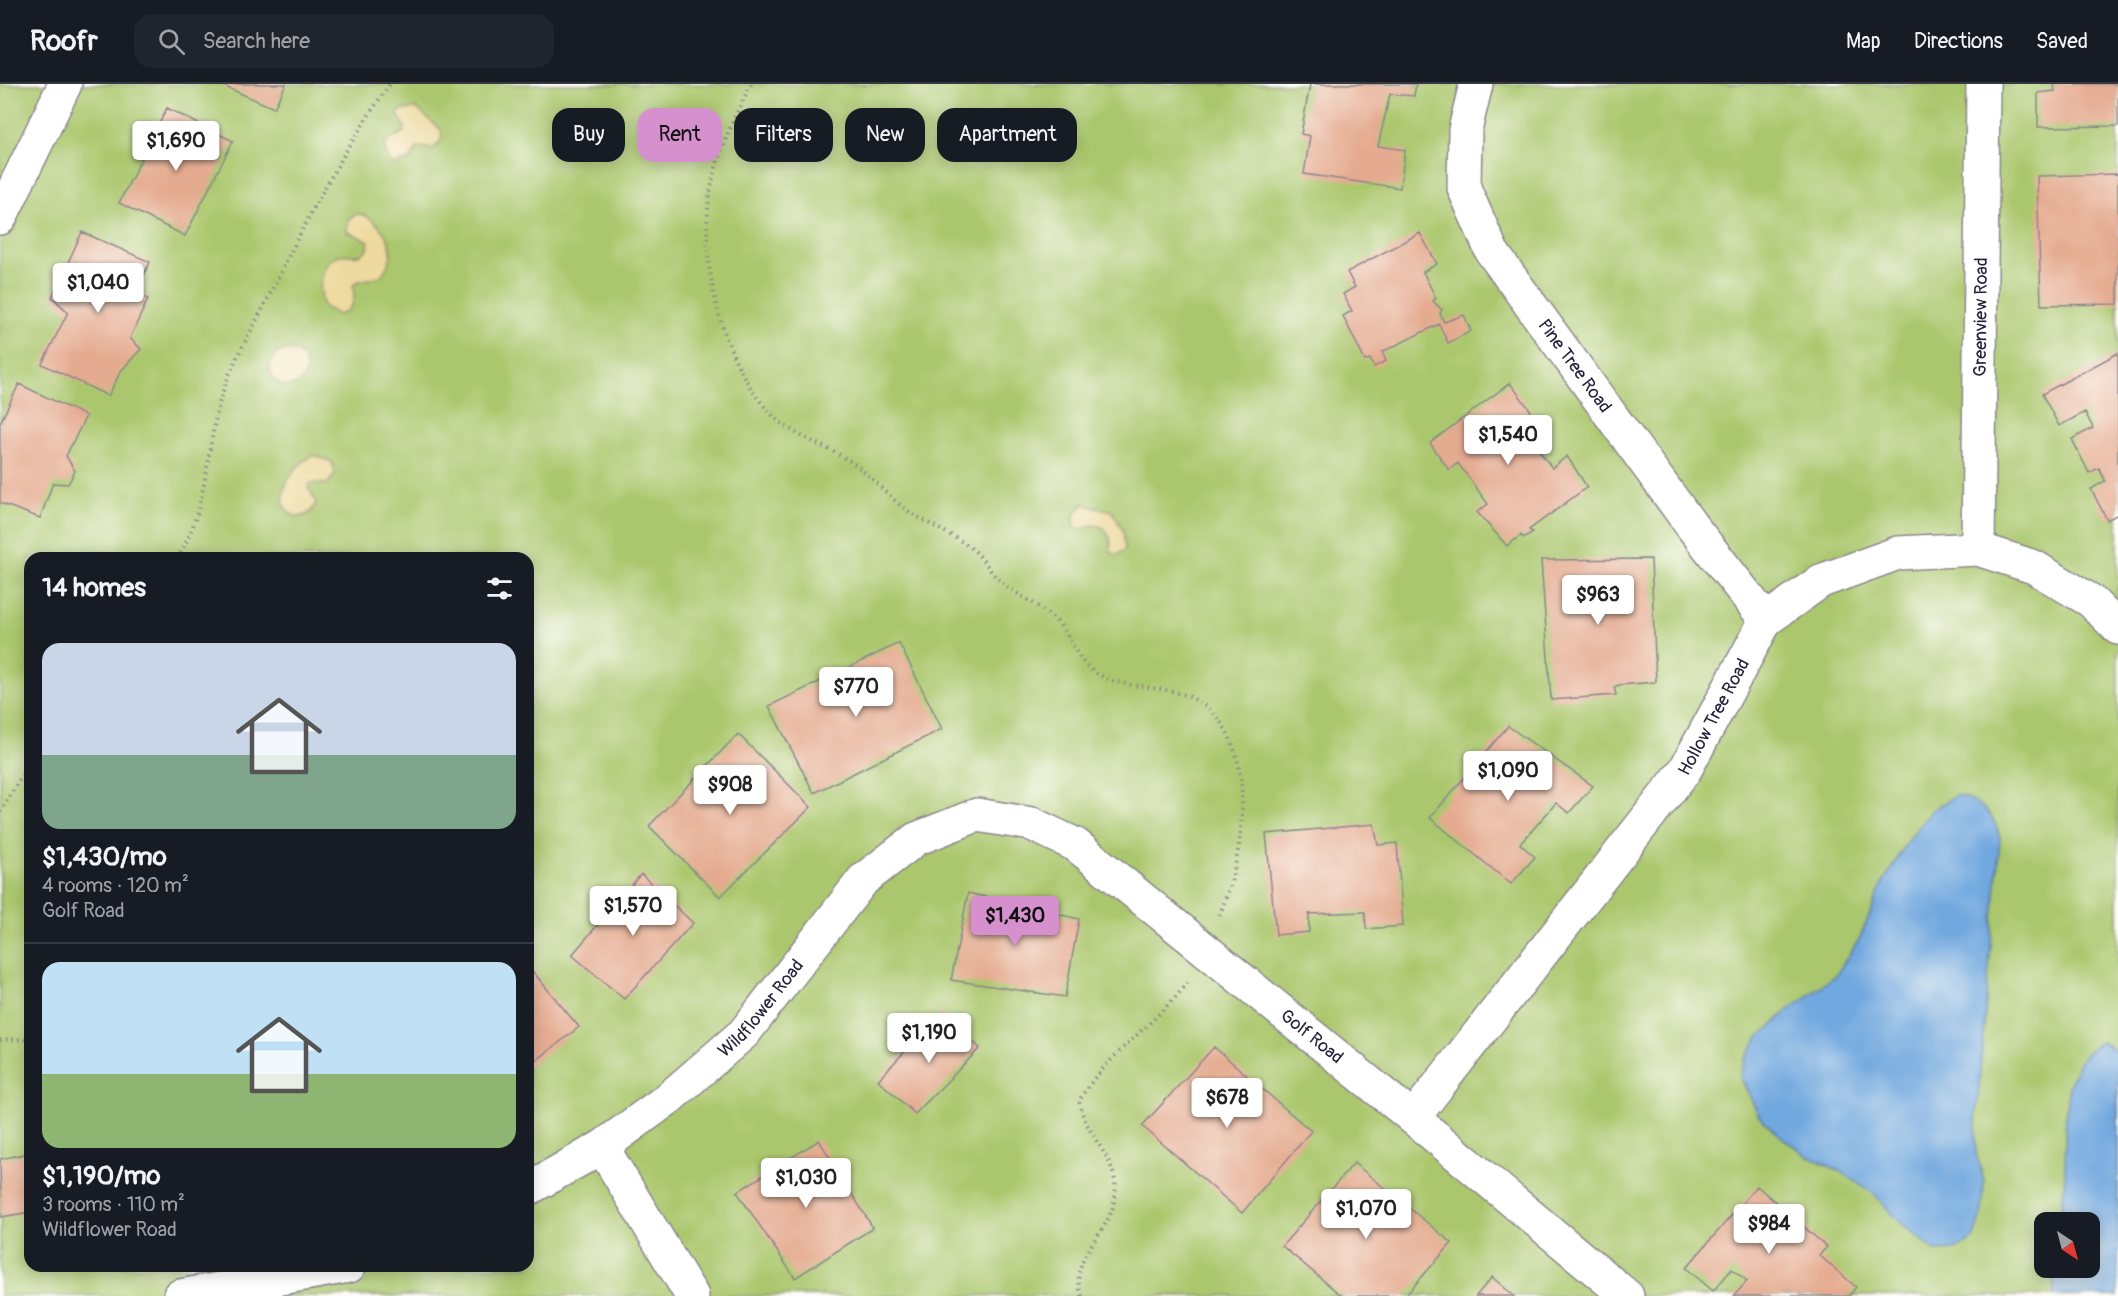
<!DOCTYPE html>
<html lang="en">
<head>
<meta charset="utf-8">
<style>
	:root { --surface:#171b24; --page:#20242c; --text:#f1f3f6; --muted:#9ea1a6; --line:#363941; --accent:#d690ce }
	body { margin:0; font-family:Pangolin,sans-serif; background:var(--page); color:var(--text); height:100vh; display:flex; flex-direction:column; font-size:22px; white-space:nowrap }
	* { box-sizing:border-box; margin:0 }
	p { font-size:20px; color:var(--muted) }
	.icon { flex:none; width:33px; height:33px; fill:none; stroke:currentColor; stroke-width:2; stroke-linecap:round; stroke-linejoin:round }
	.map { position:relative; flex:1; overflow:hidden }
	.sheet { position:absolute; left:24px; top:468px; width:510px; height:720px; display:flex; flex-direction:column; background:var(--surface); border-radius:18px; box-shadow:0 3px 15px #0003 }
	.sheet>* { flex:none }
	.top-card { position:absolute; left:552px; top:24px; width:570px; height:54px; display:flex; gap:12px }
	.needle { width:39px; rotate:144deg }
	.controls { position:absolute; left:2034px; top:1128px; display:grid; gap:12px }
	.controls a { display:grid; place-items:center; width:66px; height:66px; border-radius:12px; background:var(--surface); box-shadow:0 3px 15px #0003; font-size:30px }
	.price { position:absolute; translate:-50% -51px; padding:0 14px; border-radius:6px; background:#fff; color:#222; font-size:20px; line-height:39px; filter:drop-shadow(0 2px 3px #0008) }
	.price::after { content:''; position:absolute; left:50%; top:36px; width:18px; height:14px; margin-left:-9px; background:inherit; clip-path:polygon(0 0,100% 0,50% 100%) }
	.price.on { background:var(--accent); color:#111 }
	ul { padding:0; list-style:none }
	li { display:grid; align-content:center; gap:12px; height:318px; padding:0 18px }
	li+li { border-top:2px solid var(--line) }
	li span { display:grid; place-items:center; height:186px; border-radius:18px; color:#555 }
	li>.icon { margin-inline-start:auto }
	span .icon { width:108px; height:108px; fill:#fffc; stroke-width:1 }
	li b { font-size:26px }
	h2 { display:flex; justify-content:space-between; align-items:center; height:72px; padding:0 18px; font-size:26px }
	.pill { padding:0 21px; border-radius:18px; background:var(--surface); box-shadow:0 3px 15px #0003; font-size:21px; line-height:54px }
	.pill.on { background:var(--accent); color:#111 }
	header { display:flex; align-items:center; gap:36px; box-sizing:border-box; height:84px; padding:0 30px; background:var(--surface); border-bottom:2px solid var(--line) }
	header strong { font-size:28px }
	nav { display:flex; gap:33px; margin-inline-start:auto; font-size:21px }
	.search { width:420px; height:54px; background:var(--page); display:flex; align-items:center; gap:15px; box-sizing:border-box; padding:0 21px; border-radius:18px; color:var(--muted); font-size:22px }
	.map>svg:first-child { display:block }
	.green { fill:#abc76d; stroke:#667454; stroke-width:1.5; fill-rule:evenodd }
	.sand { fill:#eeda9e; stroke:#887e6c; stroke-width:1.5 }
	.water { fill:#71a8df; stroke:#4a658d; stroke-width:1.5 }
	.building { fill:#e5ab90 }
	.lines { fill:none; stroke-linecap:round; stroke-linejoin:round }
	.minor-casing { stroke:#8c888c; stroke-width:36 }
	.path { stroke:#8c888c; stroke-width:4; stroke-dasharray:1.5 4.5; stroke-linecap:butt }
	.minor { stroke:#fff; stroke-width:33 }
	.labels { text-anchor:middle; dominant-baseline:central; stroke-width:4.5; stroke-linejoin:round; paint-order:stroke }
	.street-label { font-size:18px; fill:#22223b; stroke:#fdfcf7 }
</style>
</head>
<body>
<header>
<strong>Roofr</strong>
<div class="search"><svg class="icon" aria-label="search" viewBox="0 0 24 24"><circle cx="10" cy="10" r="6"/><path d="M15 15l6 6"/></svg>Search here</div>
<nav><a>Map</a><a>Directions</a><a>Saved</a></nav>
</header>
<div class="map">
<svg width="2118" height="1212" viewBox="0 0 2118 1212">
	<rect width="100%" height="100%" fill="#fdfcf7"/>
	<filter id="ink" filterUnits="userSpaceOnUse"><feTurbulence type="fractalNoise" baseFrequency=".0167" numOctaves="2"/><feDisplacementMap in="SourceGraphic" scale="12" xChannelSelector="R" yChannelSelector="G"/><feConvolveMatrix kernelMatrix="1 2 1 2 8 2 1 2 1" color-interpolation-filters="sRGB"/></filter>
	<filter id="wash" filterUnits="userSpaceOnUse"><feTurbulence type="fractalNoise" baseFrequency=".008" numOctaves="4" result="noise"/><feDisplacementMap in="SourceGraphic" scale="24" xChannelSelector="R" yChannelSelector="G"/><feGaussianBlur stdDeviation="1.35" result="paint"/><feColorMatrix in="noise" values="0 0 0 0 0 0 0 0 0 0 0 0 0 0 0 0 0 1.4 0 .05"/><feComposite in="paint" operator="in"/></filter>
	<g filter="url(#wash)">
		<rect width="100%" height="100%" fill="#f5eedc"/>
		<path class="green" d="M0,0h2118v1212h-2118zM30,474h498v708h-498zM2044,1138h46v46h-46z"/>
		<path class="sand" d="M416,24l25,22 1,9 -9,10 -15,-2 -8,13 -16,5 -5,-4 -5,-14 4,-6 16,-9 1,-5 -7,-12 2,-4z
			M356,130c16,0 32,19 35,36 1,9 -5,19 -10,26l-25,6 -3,4c3,14 0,24 -14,29l-15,-8c-6,-16 -5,-46 16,-52 6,-1 14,1 20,0l8,-6 1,-8 -22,-9 1,-13z
			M270 284a18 18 0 1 1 36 0a18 18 0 1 1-36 0Z
			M314,371l18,7 3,11 -7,11 -18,-1 -2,5 8,13c-6,29 -49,15 -26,-24 6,-10 14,-18 24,-22z
			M1083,420l29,7 11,20 2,18 -7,6 -8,-3c2,-10 0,-26 -15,-27 -8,0 -11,6 -20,3l-1,-13z"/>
		<path class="water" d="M1956,711c24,6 38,18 44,43l-24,282v34l8,26 -3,39 -9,21 -17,10 -20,1 -35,-29 -26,-28 -34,-23 -33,-15 -32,-24 -16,-16 -19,-40 5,-17 14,-22 31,-28 46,-34 24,-37 22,-53 26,-45 24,-30z
			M2102,958l16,10v244h-64v-28h36v-46h-30c2,-18 5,-36 5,-55 2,-40 -8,-104 37,-125z"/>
		<g id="blocks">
			<path class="building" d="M219,0h67l-12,24z
				M1310,0h106l-2,12 -24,-2 -12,52 27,4 -5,38 -96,-14 6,-38 -9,-2z
				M2054,0h64v42l-80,1v-34l17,-2z
				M167,24l66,33 -48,95 -66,-33z
				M2118,90v130l-77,1 -4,-129z
				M82,148l68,30 -15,31 13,6 -18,39 11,11 -20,22 -13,25 -66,-32 26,-52 -16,-15z
				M1420,149l17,31 -14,8 13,26 -3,3 9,9 -2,4 4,8 20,-7 7,16 -23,12 -9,-19 -57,28 4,9 -12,6 -4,-8 -5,2 -22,-45 9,-5 -9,-17 12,-7 -8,-15z
				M2118,269v161l-11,6 -16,-31 14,-8 -6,-13 -10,5 -17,-34 21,-11 -8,-16 -26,14 -17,-32z
				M1510,299l21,28 -14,10 35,47 15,-12 20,31 -58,43 4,2 -10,6 -2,-3 -14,11 -30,-34 11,-8 -30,-41 -9,7 -19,-27z
				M19,300l67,32 -20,40 9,15 -7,13 -15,-1 -13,35 -40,-15v-80z
				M1651,475l5,123 -37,3 -5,2 2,8 -65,5 -10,-140z
				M899,559l43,86 -128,64 -45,-87z
				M1508,642l85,60 -24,27 -13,-10 -36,41 15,13 -24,27 -81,-66z
				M738,650l73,73 -91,90 -71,-71z
				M1374,740l4,21 19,-2 6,83 -37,3 -1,-17 -56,2v18l-33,3 -10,-101z
				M641,790l52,49 -69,76 -52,-44z
				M968,809l111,26 -14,78 -114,-17z
				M528,882l51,61 -51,40z
				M941,929l39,35 -65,66 -37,-34z
				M1214,963l97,84 -69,82 -100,-87z
				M819,1056l54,88 -78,50 -58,-86z
				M30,1069v59l-29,5 -1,-58z
				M1354,1079l98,80 -47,53h-63l-60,-50z
				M1757,1102l70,61 -8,8 37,32 -7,9h-115l13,-15 -15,-12 -19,22 -27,-23z
				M1492,1193l22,19h-38z"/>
		</g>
	</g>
	<g filter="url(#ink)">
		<use href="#blocks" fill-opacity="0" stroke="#8c888c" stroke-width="1.5"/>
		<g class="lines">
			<g class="minor-casing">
				<g id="minor">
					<path id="s1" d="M1476,0l-11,46 -1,58 28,64 199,273 75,95"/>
					<path d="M0,134l65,-134"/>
					<path id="s2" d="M1978,465l5,-465"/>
					<path id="s3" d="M1413,1034l272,-348 81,-150 55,-39 77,-28 80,-4 56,18 57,34 27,27"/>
					<path d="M602,1063l90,149"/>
					<path id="s4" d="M528,1105l74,-42 67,-49 75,-65 119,-153 53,-41 61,-24 55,9 44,21 337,273 214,178"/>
					<path d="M180,1212l169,-30"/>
				</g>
			</g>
			<path class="path" d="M751,0c-17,34 -35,72 -41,110 -12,70 14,181 70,228 21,17 46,24 68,38 20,12 34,30 51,44 22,18 49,27 72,44 12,9 18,23 29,33 19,16 43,25 59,43 11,12 16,30 28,42 28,26 72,16 105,32 72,35 53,161 26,220
				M177,474c34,-53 27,-112 47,-170 10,-29 28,-58 42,-86 37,-76 75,-149 124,-218
				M0,728l30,-49
				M0,956l30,-1
				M1082,1212c-15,-37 25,-61 32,-93 10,-43 -28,-62 -35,-102 25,-45 80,-79 111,-122"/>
			<use href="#minor" class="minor"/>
		</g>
	</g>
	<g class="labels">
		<g class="street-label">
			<text stroke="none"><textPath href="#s2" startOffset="232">Greenview Road</textPath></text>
			<text stroke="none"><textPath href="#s1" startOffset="316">Pine Tree Road</textPath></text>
			<text stroke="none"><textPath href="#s3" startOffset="502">Hollow Tree Road</textPath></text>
			<text stroke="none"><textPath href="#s4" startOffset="297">Wildflower Road</textPath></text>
			<text stroke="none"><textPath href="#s4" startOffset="1002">Golf Road</textPath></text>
		</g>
	</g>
</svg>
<div class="controls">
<a><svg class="needle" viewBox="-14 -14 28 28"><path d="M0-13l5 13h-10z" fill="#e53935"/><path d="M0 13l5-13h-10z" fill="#9ea1a6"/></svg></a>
</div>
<b class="price" style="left:176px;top:88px">$1,690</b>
<b class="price" style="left:98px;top:230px">$1,040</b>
<b class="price" style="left:1508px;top:382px">$1,540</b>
<b class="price" style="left:1598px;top:542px">$963</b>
<b class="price" style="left:856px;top:634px">$770</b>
<b class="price" style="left:1508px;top:718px">$1,090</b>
<b class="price" style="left:730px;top:732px">$908</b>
<b class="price" style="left:633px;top:853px">$1,570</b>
<b class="price on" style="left:1015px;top:863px">$1,430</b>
<b class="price" style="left:929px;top:980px">$1,190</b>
<b class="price" style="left:1227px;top:1045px">$678</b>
<b class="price" style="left:806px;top:1125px">$1,030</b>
<b class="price" style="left:1366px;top:1156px">$1,070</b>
<b class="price" style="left:1769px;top:1171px">$984</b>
<div class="top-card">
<a class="pill">Buy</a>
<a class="pill on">Rent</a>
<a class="pill">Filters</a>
<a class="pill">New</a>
<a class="pill">Apartment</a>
</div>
<section class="sheet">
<h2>14 homes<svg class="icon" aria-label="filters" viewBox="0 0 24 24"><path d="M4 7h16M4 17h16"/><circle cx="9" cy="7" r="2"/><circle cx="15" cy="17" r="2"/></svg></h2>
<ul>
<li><span style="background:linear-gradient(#c9d6e8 60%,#7fa58c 0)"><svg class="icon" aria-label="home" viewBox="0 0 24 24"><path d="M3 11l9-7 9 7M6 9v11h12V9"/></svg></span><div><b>$1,430/mo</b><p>4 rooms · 120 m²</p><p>Golf Road</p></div></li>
<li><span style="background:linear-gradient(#bfe0f5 60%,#8fb573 0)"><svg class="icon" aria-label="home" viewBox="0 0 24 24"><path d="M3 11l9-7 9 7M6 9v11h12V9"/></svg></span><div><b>$1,190/mo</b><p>3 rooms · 110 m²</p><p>Wildflower Road</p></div></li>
</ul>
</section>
</div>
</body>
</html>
